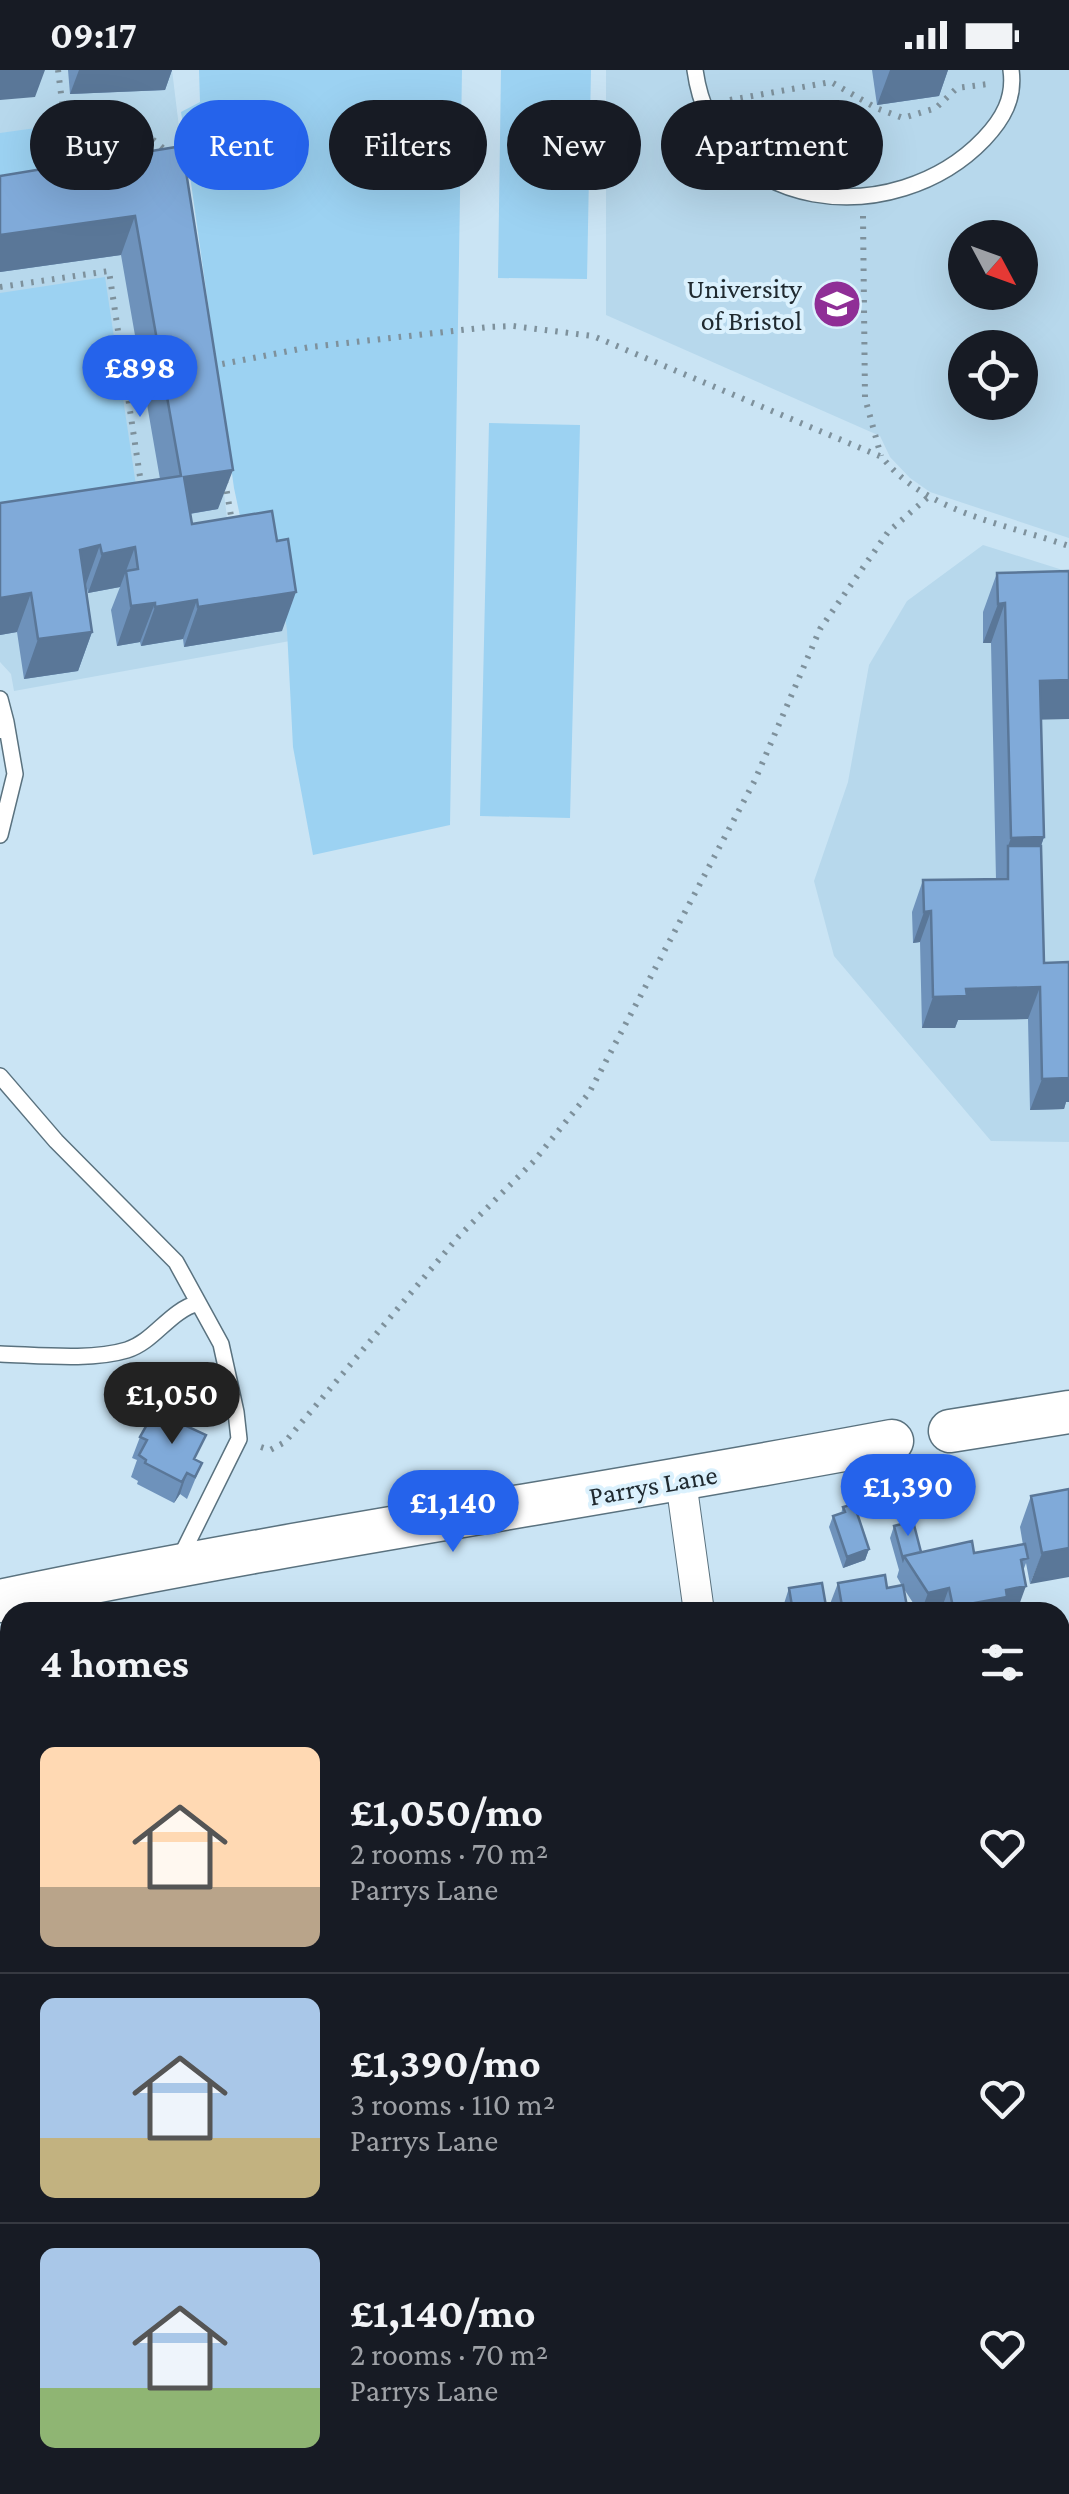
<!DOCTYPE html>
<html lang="en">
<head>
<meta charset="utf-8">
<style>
	:root { --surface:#171b24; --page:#242831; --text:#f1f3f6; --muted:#9ea1a6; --line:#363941; --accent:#2563eb }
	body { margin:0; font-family:"Crimson Pro",serif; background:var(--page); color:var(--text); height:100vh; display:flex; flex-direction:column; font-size:38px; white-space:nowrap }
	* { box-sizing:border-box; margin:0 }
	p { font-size:32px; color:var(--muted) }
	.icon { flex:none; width:55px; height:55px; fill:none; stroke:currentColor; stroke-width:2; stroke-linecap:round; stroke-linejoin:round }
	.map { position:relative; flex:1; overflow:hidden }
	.side { position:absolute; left:0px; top:1532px; width:1070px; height:892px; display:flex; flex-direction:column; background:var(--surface); border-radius:30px 30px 0 0; box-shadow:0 10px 40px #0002 }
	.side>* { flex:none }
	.hud { position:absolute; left:30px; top:30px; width:1010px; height:90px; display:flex; gap:20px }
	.needle { width:65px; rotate:131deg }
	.controls { position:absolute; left:948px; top:150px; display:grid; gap:20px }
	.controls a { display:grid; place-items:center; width:90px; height:90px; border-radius:50%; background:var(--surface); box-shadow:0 10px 40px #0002; font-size:50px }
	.price { position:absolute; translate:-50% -85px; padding:0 22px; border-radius:35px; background:var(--accent); color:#fff; font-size:32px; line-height:65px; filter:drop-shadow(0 2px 5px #0008) }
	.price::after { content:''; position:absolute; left:50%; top:60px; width:30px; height:22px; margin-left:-15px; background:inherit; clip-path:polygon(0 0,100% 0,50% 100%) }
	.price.active { background:#222; color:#fff }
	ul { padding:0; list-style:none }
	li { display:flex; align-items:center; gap:30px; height:250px; padding:0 40px }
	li+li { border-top:2px solid var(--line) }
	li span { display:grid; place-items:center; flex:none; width:280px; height:200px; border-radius:15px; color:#555 }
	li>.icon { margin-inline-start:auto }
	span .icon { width:120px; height:120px; fill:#fffc; stroke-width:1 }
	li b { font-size:42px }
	h2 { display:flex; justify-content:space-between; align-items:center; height:120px; padding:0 40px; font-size:42px }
	.pill { padding:0 35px; border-radius:45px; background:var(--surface); box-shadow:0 10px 40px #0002; font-size:35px; line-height:90px }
	.pill.active { background:var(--accent); color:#fff }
	.status { display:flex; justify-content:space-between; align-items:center; height:70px; padding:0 50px; background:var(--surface); direction:ltr }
	.status svg { height:28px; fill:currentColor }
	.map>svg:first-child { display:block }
	.built { fill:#b7d8ec; fill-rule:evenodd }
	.green { fill:#9cd2f2 }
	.water { fill:#7f90c6 }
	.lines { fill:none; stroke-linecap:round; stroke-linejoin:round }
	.lane-casing { stroke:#5a727f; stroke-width:18 }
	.street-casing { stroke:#5a727f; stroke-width:32 }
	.secondary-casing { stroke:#5a727f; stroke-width:45 }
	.path { stroke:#7e919c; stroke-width:6; stroke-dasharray:2.5 8; stroke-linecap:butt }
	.lane { stroke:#fff; stroke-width:15 }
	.street { stroke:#fff; stroke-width:30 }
	.secondary { stroke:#fff; stroke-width:42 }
	.wall { fill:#6e92bb }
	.shaded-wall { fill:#5a7798 }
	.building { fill:#80aad9; stroke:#5a7798; stroke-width:2.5 }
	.labels { text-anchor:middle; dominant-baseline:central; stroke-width:8; stroke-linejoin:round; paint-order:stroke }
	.poi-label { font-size:28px; fill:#202a30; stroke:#dbf1fd; text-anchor:end }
	.street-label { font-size:28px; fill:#202a30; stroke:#dbf1fd }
</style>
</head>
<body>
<div class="status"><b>09:17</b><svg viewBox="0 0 49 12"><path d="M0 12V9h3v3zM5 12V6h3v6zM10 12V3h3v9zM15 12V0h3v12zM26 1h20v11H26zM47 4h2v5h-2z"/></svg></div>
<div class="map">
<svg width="1069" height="2424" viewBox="0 0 1069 2424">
	<rect width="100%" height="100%" fill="#cae4f4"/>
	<path class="built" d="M0,0h172l57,464 72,105 -287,52 -3,-17 -11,-12z
		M606,0h463v468l-139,-46 -20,-14 -20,-21 -10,-21 -274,-121zM965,168h55v54h-55zM965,278h55v54h-55z
		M983,475l86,27v570l-78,-1 -157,-185 -20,-75 34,-99 21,-117 38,-64z"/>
	<path class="green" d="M199,0h263l-12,755 -137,30 -20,-108 -6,-117 -8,-54 -32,-27 -13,-61 -53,-376 19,-10z
		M501,0h90l-4,209 -89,-1z
		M86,51l-40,56 -46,17v-61z
		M120,51l45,38 -93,15 27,-49z
		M105,207l33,222 -138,21v-227z
		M489,353l91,2 -10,393 -90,-2z"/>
	<path class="water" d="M9,1916l1,54 -10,3v-54z"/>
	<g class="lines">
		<g class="lane-casing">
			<path id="lane" d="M695,0c20,145 200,162 289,69 19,-20 31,-41 27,-69
				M0,629l6,23 -3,9
				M0,765l15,-61 -9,-52
				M0,1006l56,65 120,121 45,82 15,68 3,27 -60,121
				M0,1284c37,1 91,7 127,-4 28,-9 42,-39 71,-47
				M681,2415l4,9
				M546,2422l20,-7"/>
		</g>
		<g class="street-casing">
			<path id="street" d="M681,1411l18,131
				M1060,1706l9,-3
				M934,2424l13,-9"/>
		</g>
		<g class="secondary-casing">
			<path id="secondary" d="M950,1361l119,-19
				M0,1531c296,-62 595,-104 892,-160"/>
		</g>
		<path class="path" d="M58,0l6,47 55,-6 51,43
			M730,30l101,-18 45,26 27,10 33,-10 21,-20 31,-4
			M66,98l32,-54
			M863,146l2,182 16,58
			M0,217l109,-16 33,219
			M212,296l98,-19 179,-20 24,-1 80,10 289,121c43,55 123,67 187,89
			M126,313l25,-5
			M225,411l6,35
			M261,1377l9,3 15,-8 174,-206 75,-75 55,-68 166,-313 65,-151 68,-97 39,-34"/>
		<use href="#lane" class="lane"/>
		<use href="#street" class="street"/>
		<use href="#secondary" class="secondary"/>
	</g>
	<path class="wall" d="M68,0h104l-7,20 -95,4z
		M872,0h76l-9,26 -62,9z
		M182,76l36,363 -28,5 2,10 90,107 -98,16 -1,-8 -42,7 -1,-4 -23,4 -6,-36 9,-23 -32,6 -2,-9 6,48 -14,39 -54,8 -7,-47 -17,3v-132l160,-24 -39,-224 -121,17v-96z
		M997,503l44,147 3,117 -3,9 3,117 25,-1v140h-3l-2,7 -34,1 -2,-91 -70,1 -3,8h-33l-2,-86 -7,1 -1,-31 11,-32 73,-1 -5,-236h-8v-31z
		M140,1367l62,26 -15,36 -7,-5 -6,9 -37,-19 1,-3 -7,-4 6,-17 -5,-2z
		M1069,1419l-39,95 -4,-21 -3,8 -5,37 -16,3v1h-60l-1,-2 -11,2h-11l-15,-23 4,23h-77l-1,-8 8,-21 49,5 15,-2 -5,-9 2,-7 -9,-32 4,-12 27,26 53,1 49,-8 -3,-18 11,-31z
		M843,1437l26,42 -4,11 -22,8 -14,-41 4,-11 8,-3z
		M789,1518l38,24h-45v-2z
		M1069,1771l-9,139v-138z
		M85,2415h37v2l82,7h-122z
		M215,2415h114l2,9h-119z"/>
	<path class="shaded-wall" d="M0,0h45l-10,27 -35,3z
		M79,0h93l-7,20 -95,4z
		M890,0h58l-9,26 -62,9z
		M135,146l-14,39 -121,17v-37z
		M233,400l-15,39 -48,8 14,-40z
		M100,475l-14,39 -6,-34z
		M135,477l-15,40 -32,6 14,-39z
		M296,522l-14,39 -98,16 14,-40z
		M31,523l-14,39 -17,3v-37z
		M197,530l-14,39 -42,7 14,-39z
		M155,533l-15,39 -23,4 14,-40z
		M1005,533l-14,40h-8l15,-39z
		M92,562l-14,39 -54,8 14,-40z
		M1069,610v39l-43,1 14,-39z
		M1044,767l-14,40 -22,-31 3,-8z
		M931,841l-11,31 -7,1 11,-31z
		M1040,917l-12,32 -70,1 -3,8h-33l11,-31 33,-8z
		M1069,1008v24h-3l-2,7 -34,1 12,-31z
		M187,1403l-7,21 -6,9 8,-21z
		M1069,1478v29l-39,7 12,-31z
		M869,1479l-4,11 -22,8 4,-11z
		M1026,1516l-8,22 -16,3v1h-51l2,-5 53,-17z
		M949,1518l-8,22 -11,2h-9l7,-19z
		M1060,1785h5l-5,14z
		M10,1814v19l-10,3 4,-21z
		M9,1836l-8,22h-1v-20z
		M1069,1888v21l-9,1v-21z"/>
	<path class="building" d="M182,76l51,324 -49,7 8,47 80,-13 5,30 11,-2 8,53 -98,15 -1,-7 -42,7v-4l-24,3 -5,-35 12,-2 -3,-22 -33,7 -2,-9 -20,5 12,82 -54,7 -7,-46 -31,5v-95l181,-27 -46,-260 -135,19v-59z
		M1069,501v109l-29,1 4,156 -33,1 -6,-235 -7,1 -1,-31z
		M1008,776h33l3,117 25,-1v116l-27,1 -2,-92 -74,2 1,7 -34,1 -2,-86 -7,1 -1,-32 85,-1z
		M153,1344l6,3 2,-3 45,21 -12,24 8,4 -7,14 -8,-4 -5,9 -37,-19 1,-3 -7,-5 8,-15 -7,-3z
		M1069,1419v59l-27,5 -11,-57z
		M854,1434l15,45 -22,8 -14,-41 12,-4 -2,-5z
		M913,1451l8,31 -17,4 -1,3 -9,-33z
		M972,1471l2,12 51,-9 3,14 -7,2 5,26 -20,4 1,7 -54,10 -4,-19 -21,5 -24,-37z
		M885,1505l2,13 16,-3 5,27h-65l-5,-29z
		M822,1513l5,29h-34l-4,-24z
		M0,1742l1,5 7,-1 2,9v59l-6,1 5,21 -9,2z
		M1069,1771v66h-2l2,51 -9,1v-64l3,-1 2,-39h-5v-13z
		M34,2415h41l2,9h-74z
		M96,2415h26v2l9,-2h46l1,6 24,-6 2,9h-106z
		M224,2415h105l2,9h-104z
		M364,2415h42l2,9h-42z
		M982,2415h48l8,9h-66z"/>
	<defs>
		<g id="university-disc" transform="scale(2.5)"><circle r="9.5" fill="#8f2e96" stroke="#dbf1fd"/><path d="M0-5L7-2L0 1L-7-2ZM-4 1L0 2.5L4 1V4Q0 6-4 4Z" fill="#fff"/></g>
	</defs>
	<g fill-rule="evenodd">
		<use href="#university-disc" x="837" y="234"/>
	</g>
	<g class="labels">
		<g class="poi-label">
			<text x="802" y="218">University<tspan x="802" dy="32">of Bristol</tspan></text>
		</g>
		<g class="street-label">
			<text transform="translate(653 1415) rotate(-10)">Parrys Lane</text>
		</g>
	</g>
</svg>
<div class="controls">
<a><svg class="needle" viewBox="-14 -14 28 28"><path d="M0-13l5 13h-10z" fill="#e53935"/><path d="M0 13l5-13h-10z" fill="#9ea1a6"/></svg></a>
<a><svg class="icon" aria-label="locate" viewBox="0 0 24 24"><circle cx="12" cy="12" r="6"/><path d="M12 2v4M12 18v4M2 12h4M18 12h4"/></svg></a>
</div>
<b class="price" style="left:140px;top:350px">£898</b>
<b class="price active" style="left:172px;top:1377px">£1,050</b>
<b class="price" style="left:908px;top:1469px">£1,390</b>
<b class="price" style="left:453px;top:1485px">£1,140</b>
<div class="hud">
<a class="pill">Buy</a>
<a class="pill active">Rent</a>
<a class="pill">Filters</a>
<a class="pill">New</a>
<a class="pill">Apartment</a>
</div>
<section class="side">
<h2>4 homes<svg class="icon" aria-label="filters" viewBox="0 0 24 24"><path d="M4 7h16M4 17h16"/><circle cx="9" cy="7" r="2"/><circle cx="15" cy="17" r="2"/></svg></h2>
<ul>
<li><span style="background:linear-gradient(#ffd9b3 70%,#b9a48a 0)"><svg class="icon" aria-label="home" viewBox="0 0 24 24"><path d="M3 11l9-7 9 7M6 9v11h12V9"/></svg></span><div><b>£1,050/mo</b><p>2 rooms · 70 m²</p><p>Parrys Lane</p></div><svg class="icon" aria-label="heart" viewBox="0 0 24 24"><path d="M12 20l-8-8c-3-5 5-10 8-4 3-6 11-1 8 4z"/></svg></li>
<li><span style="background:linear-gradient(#a9c7e8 70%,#c2b280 0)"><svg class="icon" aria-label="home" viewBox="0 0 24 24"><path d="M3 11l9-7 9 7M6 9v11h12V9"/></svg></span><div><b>£1,390/mo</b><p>3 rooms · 110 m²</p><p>Parrys Lane</p></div><svg class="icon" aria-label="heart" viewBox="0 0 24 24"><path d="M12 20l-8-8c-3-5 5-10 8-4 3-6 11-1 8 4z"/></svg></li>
<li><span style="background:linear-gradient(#a9c7e8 70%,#8fb573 0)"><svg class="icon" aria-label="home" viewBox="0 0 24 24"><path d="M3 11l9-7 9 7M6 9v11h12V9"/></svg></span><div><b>£1,140/mo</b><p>2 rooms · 70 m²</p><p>Parrys Lane</p></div><svg class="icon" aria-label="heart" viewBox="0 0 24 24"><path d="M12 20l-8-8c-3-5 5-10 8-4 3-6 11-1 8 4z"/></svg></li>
</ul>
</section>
</div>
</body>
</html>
